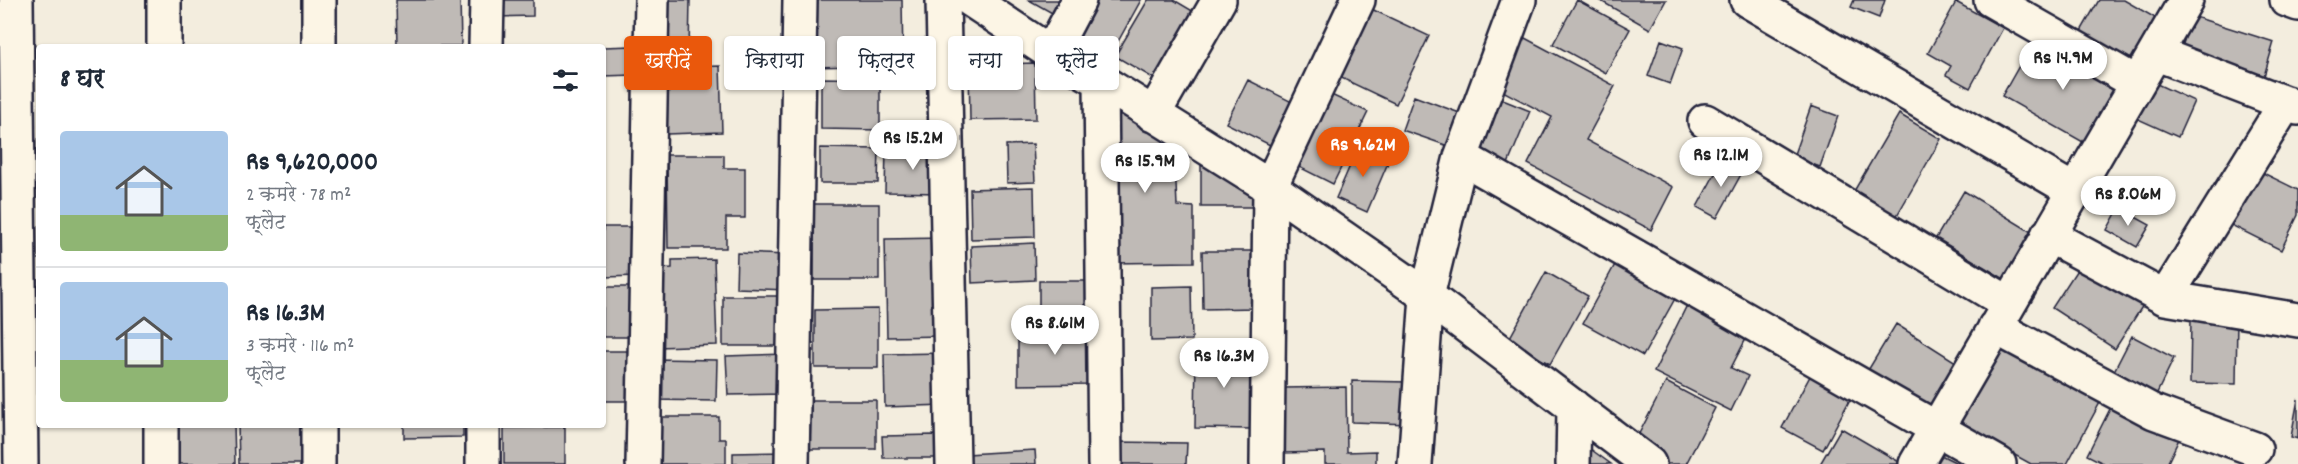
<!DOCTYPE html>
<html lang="hi">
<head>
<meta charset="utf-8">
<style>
	:root { --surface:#fff; --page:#f2f2f3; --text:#1f2937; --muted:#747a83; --line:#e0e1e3; --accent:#ea580c }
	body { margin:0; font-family:Dekko,"Playpen Sans Deva",sans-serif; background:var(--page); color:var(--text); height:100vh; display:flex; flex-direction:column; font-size:22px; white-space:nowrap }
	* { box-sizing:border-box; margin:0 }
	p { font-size:20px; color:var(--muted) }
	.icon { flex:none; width:33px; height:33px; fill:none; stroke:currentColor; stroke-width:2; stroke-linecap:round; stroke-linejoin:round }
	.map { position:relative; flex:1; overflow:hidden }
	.drawer { position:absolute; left:36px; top:44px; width:570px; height:384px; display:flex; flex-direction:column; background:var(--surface); border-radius:6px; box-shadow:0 2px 4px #0004 }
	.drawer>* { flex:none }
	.top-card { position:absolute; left:624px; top:36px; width:570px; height:54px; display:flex; gap:12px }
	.price { position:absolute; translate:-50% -51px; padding:0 14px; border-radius:21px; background:#fff; color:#222; font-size:20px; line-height:39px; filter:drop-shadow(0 2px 3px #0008) }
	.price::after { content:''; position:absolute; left:50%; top:36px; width:18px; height:14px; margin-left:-9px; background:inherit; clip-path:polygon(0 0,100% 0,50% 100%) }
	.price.selected { background:var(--accent); color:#fff }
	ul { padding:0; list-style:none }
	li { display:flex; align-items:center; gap:18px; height:150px; padding:0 24px }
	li+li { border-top:2px solid var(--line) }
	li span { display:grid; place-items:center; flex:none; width:168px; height:120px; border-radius:6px; color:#555 }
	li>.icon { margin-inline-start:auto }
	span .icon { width:72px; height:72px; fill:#fffc; stroke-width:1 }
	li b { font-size:26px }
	h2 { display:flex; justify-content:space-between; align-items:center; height:72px; padding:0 24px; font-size:26px }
	.tag { padding:0 21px; border-radius:6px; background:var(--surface); box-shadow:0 2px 4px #0004; font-size:21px; line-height:54px }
	.tag.selected { background:var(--accent); color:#fff }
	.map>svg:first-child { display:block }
	.building { fill:#bfbab6; stroke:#22223b; stroke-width:1.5 }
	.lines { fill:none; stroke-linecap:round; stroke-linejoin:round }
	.minor-casing { stroke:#22223b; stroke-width:38 }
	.minor { stroke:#fcf5e5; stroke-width:33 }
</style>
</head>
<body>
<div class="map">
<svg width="2298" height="464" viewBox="0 0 2298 464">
	<rect width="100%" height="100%" fill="#f3edde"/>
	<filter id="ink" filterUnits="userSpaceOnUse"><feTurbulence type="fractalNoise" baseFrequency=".0167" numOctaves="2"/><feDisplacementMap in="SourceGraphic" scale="12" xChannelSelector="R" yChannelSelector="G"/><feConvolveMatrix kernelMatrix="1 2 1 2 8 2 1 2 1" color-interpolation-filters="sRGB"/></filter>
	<g filter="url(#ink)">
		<path class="building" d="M396,0h64l1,46h-64z
			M496,0h37v16l-37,1z
			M666,0h24l-1,52 -24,-1z
			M812,0h90l1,65 -90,2z
			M1029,0h42l-10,18z
			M1086,0h55l-36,65 -42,-23z
			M1148,0h26l22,13 -38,68 -43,-25z
			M1577,0l53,29 -24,44 -53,-29z
			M1599,0h67l-16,29z
			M1854,0h31l-6,18 -28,-11z
			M2099,0h25l35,20 -24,42 -54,-31z
			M1956,2l47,26 -33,60 -24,-13 5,-9 -23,-13z
			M1365,6l64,30 -33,68 -63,-30z
			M2192,16l82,26 -10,34 -83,-26z
			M2036,36l88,51 -34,59 -88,-50z
			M1523,37l92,49 -29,54 87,47 -22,43 -123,-66 24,-47 -55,-29z
			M1661,40l22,8 -13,36 -22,-8z
			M633,46l1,29 -31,1v-29z
			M1035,63l1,56 -66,1 -1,-55z
			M720,66l2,66 -55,2 -2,-66z
			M821,78l59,1v51l-59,-1z
			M2146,79l48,22 -16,36 -49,-22z
			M1248,80l50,25 -22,43 -50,-25z
			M1327,93l41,19 -35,72 -40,-20z
			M1108,96l66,45 3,65 17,1v55l-85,1z
			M1414,96l51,19 -11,33 -52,-18z
			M1493,96l37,15 -22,53 -37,-15z
			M1811,106l27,10 -18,51 -27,-10z
			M1899,114l42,25 -49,85 -42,-26z
			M1033,144l2,38 -28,1 -1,-38z
			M1359,145l31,13 -23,54 -31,-14z
			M820,148l59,1 -1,34h-58z
			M886,150l55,1 -1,42 -55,-1z
			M667,155h57v13h21v50h-19v30h-58z
			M1724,157l20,12 -27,49 -20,-11z
			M1201,161l61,28 -6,18h-55z
			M2257,170l41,20v25l-17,35 -50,-25z
			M1034,187l1,50 -64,2 -1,-50z
			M1964,191l69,42 -27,47 -70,-42z
			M814,204h65v76h-65z
			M2119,208l31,17 -13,22 -30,-17z
			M603,227h37v49l-37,1z
			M943,238l2,98 -58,1 -2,-98z
			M1034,243l1,37 -63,3 -1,-37z
			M1202,251h53l1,57 -53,1z
			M737,253l51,2 -1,35 -51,-2z
			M714,259l3,86 -59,2 -2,-78 16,-1v-8z
			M1617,261l60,34 -34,61 -60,-33z
			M2082,262l63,40 -30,47 -63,-41z
			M1546,272l42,24 -38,68 -42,-23z
			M1039,281h58v42h-58z
			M1191,286l1,54 -41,1v-54z
			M603,287h35l-1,50h-34z
			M723,296h62v50h-62z
			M1690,299l61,30 -20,39 17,8 -17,35 -77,-39z
			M878,309v59h-63v-58z
			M2191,318h46l-1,66 -46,-1z
			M1896,324l63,40 -28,48 -64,-40z
			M1018,327h75v57l-75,1z
			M2132,336l42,22 -18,37 -43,-22z
			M2000,340l103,57 -36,67h-36l-76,-42z
			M1196,349l56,1 -1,79 -56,-1z
			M603,351h38v50h-38z
			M945,353l1,52 -61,2 -1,-53z
			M785,354l1,40 -58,1 -2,-39z
			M653,359l64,1 -1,41 -63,-1z
			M1815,367l41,21 -33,62 -41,-22z
			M1352,381l58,1 -1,42 -57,-2z
			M1666,382l49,26 -29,56h-26l-29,-15z
			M1346,387l1,65 29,-1v13h-51v-12l-41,1 -1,-65z
			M2298,399v40l-7,-2z
			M811,400h65v49h-66z
			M2113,403l67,34 -13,27h-62l-18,-9z
			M648,417h71v22h7v25h-78z
			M167,424h67l1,40h-67z
			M238,424h64l1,40h-64z
			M404,424h59v13l-59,1z
			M565,427v37h-61v-36z
			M1841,428l60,35v1h-81z
			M935,435v23h-52l-1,-22z
			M1116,442l71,1 -1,21h-70z
			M1582,443l29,21h-30z
			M1035,450l1,14h-69v-10z
			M788,452v12h-55v-11z
			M1935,452l24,12h-30z"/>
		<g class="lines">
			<g class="minor-casing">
				<path id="minor" d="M16,0l5,464
					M943,0l10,464
					M971,0l80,53 50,28 169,106 157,109 222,168
					M1747,0l327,191
					M1991,0l146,83
					M2287,0l11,4
					M164,46v-46
					M319,46v-46
					M486,46l1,-46
					M1051,53l28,-53
					M2155,53l143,55
					M1101,81l4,383
					M1153,115l66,-115
					M1705,121l303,182
					M1461,157l538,307
					M2048,235l117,63 133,22
					M2165,298l121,-195
					M1995,327l159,85 101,37
					M161,464v-40
					M318,464v-40
					M483,464v-40
					M643,464l9,-464
					M792,464l8,-464
					M1267,464l3,-277 88,-187
					M1415,464l12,-168 34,-139 58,-157
					M1573,464l1,-57
					M1916,464l270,-464"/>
			</g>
			<use href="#minor" class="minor"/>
		</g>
	</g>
</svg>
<b class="price" style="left:2063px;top:91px">Rs 14.9M</b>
<b class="price" style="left:913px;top:171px">Rs 15.2M</b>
<b class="price selected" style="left:1363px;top:178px">Rs 9.62M</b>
<b class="price" style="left:1721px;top:188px">Rs 12.1M</b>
<b class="price" style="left:1145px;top:194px">Rs 15.9M</b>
<b class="price" style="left:2128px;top:227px">Rs 8.06M</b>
<b class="price" style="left:1055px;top:356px">Rs 8.61M</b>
<b class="price" style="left:1224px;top:389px">Rs 16.3M</b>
<div class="top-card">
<a class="tag selected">खरीदें</a>
<a class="tag">किराया</a>
<a class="tag">फ़िल्टर</a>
<a class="tag">नया</a>
<a class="tag">फ़्लैट</a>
</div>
<section class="drawer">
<h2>8 घर<svg class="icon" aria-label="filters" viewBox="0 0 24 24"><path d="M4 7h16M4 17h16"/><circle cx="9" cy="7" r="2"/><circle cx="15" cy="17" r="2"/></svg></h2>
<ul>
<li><span style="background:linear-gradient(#a9c7e8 70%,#8fb573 0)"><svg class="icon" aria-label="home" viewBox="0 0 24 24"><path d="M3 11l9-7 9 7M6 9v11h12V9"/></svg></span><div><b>Rs 9,620,000</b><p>2 कमरे · 78 m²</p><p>फ़्लैट</p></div></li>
<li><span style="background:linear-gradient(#a9c7e8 65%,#8fb573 0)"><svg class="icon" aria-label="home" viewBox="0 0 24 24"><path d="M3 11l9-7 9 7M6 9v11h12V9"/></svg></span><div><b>Rs 16.3M</b><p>3 कमरे · 116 m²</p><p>फ़्लैट</p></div></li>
</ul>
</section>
</div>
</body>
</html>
